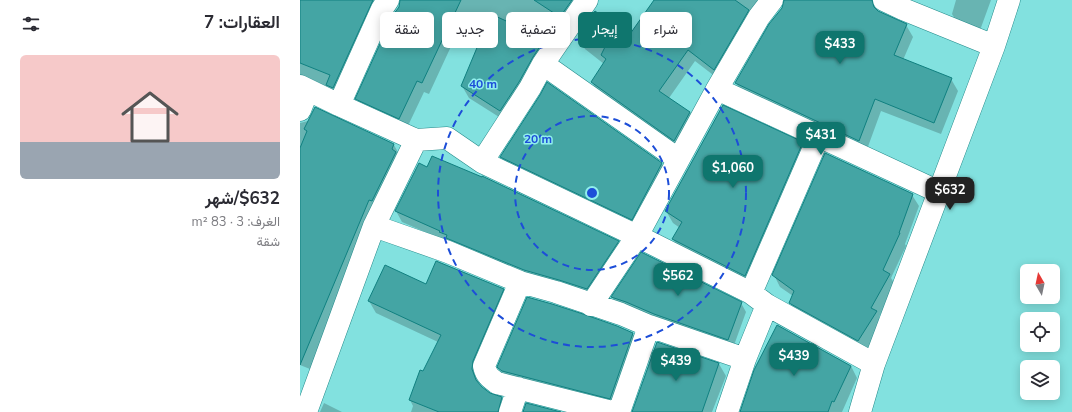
<!DOCTYPE html>
<html lang="ar">
<head>
<meta charset="utf-8">
<style>
	:root { --surface:#fff; --page:#f2f2f3; --text:#2b2b33; --muted:#7c7c81; --line:#e1e1e2; --accent:#0f766e }
	body { margin:0; font-family:"Nunito Sans",Vazirmatn,sans-serif; background:var(--page); color:var(--text); direction:rtl; height:100vh; display:flex; flex-direction:column; font-size:15px; white-space:nowrap }
	* { box-sizing:border-box; margin:0 }
	p { font-size:13px; color:var(--muted) }
	.icon { flex:none; width:22px; height:22px; fill:none; stroke:currentColor; stroke-width:2; stroke-linecap:round; stroke-linejoin:round }
	.map { position:relative; flex:1; overflow:hidden; direction:ltr }
	.drawer { display:flex; flex-direction:column; background:var(--surface); width:300px }
	.drawer>* { flex:none }
	.hud { position:absolute; left:12px; top:12px; width:380px; height:36px; direction:rtl; display:flex; gap:8px }
	.needle { width:26px; rotate:351deg }
	.controls { position:absolute; left:720px; top:264px; display:grid; gap:8px }
	.controls a { display:grid; place-items:center; width:40px; height:40px; border-radius:6px; background:var(--surface); box-shadow:0 2px 10px #0003; font-size:20px }
	.price { position:absolute; translate:-50% -34px; padding:0 9px; border-radius:8px; background:var(--accent); color:#fff; font-size:13px; line-height:26px; filter:drop-shadow(0 1px 2px #0008) }
	.price::after { content:''; position:absolute; left:50%; top:24px; width:12px; height:9px; margin-left:-6px; background:inherit; clip-path:polygon(0 0,100% 0,50% 100%) }
	.price.on { background:#222; color:#fff }
	ul { padding:0; list-style:none }
	li { display:grid; align-content:center; gap:8px; height:212px; padding:0 20px }
	li+li { border-top:1px solid var(--line) }
	li span { display:grid; place-items:center; height:124px; border-radius:6px; color:#555 }
	li>.icon { margin-inline-start:auto }
	span .icon { width:72px; height:72px; fill:#fffc; stroke-width:1 }
	li b { font-size:17px }
	h2 { display:flex; justify-content:space-between; align-items:center; height:48px; padding:0 20px; font-size:17px }
	.pill { padding:0 14px; border-radius:6px; background:var(--surface); box-shadow:0 2px 10px #0003; font-size:14px; line-height:36px }
	.pill.on { background:var(--accent); color:#fff }
	main { display:flex; flex:1; min-height:0 }
	.map>svg:first-child { display:block }
	.shadow { fill:#0003 }
	.building { fill:#44a5a4; stroke:#108080 }
	.lines { fill:none; stroke-linecap:round; stroke-linejoin:round }
	.minor-casing { stroke:#228a8a; stroke-width:23 }
	.minor { stroke:#fff; stroke-width:22 }
	.ring { fill:none; stroke:#1d4ed8; stroke-width:2; stroke-dasharray:7 5 }
	.centre { fill:#1d4ed8; stroke:#90eeec; stroke-width:2 }
	.ring-label { font-size:12px; text-anchor:middle; font-weight:bold; fill:#1d4ed8; stroke:#90eeec; stroke-width:3; stroke-linejoin:round; paint-order:stroke }
</style>
</head>
<body>
<main>
<div class="map">
<svg width="772" height="412" viewBox="0 0 772 412">
	<rect width="100%" height="100%" fill="#82e1df"/>
	<path class="shadow" d="M0,0h91l-51,99 -40,-12z
		M99,0h187l-79,122 -38,-24 -7,-12 26,-63 -22,-9 -37,80 -5,-2 -18,38 -43,-20 -6,-11 42,-92 3,-6z
		M355,0h119l-53,81 -26,-20 -26,37 21,14 7,12 -16,28 -82,-58 -7,-12 12,-18 -19,-15 -7,-12 17,-25 32,23h3z
		M483,0h105l-9,6 -1,6 28,13 7,12 -10,23 48,19 7,12 -17,43 -60,-23 -15,41 -123,-57 -7,-12 34,-58 13,-17 2,-7z
		M656,0h35l-12,33 -20,-7 -7,-12z
		M248,84l114,80 5,9 -30,55 -131,-63 -5,-8z
		M12,115l82,30 6,11 -24,55 -66,158 -10,-4v-242l8,-2z
		M502,143l7,12 -57,132 -72,-36 -7,-12 7,-11 -7,-5 -7,-12z
		M612,195l7,11 -14,38 1,2 -15,32 5,8 -17,31 4,7 -18,28 -69,-38 -6,-11 3,-7 -13,-9 -6,-12z
		M96,211l222,31 6,10 -31,47 -147,-58 -44,-19z
		M342,253l99,50 5,9 -13,36 -116,-42 -5,-9z
		M127,285l76,4 7,12 -31,72 -1,8 2,5 9,8 12,4 7,12 -1,2h-96l2,-6 -3,-6 28,-58 -62,-29 -7,-12z
		M333,334l7,12 -23,65 -111,-32 -8,-12z
		M357,343l62,21 7,12 -14,36h-79z
		M551,366l6,12 -15,34h-101z
		M24,403l18,9h-22z"/>
	<path class="building" d="M0,0h73l-40,88 -7,-3 4,-10 -30,-12z
		M100,0h61l-39,83 -5,-2 -18,38 -44,-20 38,-84 6,-8z
		M234,0h38l-12,17z
		M354,0h81l14,10 -35,60 -26,-20 -29,41 31,21 -16,29 -83,-59 15,-23 -5,-4 4,-8 -24,-16 14,-20 32,23 1,-2 2,2z
		M484,0h88l2,7 4,4 29,13 -13,31 58,23 -18,45 -59,-24 -16,42 -124,-58 34,-59 13,-16z
		M191,14l54,25 -12,18 -14,25 -19,29 -39,-25z
		M247,82l115,81 -30,57 -132,-63 40,-62z
		M423,105l80,37 -58,134 -73,-37 10,-17 -17,-11z
		M15,107l79,37 -2,5 4,3 -24,49 -3,-1 -69,165v-217l7,-17 -3,-2z
		M525,153l88,41 -14,39h1l-17,37 7,4 -19,34 6,3 -19,30 -69,-38 5,-12 -22,-16z
		M132,156l50,21v-1l137,65 -32,48 -28,-9 -35,-10 -78,-32 1,-3 -8,-3 1,-1 -45,-20 24,-48 8,4z
		M341,252l101,50 -14,38 -74,-26 -28,-12 -15,-5z
		M136,261l68,28 -31,72 -1,8 4,11 6,7 8,6 12,4 -4,15h-59l-30,-12 11,-30 3,1 18,-36 -73,-34 17,-36 41,19z
		M227,297l25,7 31,10 34,12 16,7 -23,66 -108,-28 -4,-3 -1,-1z
		M477,325l74,41 -17,36 -2,-1 -4,11h-88l14,-42z
		M357,342l62,21 -17,49h-70z
		M226,403l35,9h-38z"/>
	<g class="lines">
		<g class="minor-casing">
			<path id="minor" d="M584,0l19,9 91,37
				M243,64l135,95
				M0,86l39,19 77,35 31,-2 35,24 155,74 114,57 16,12 107,59
				M417,89l222,103
				M39,105l43,-96 6,-9
				M0,110l8,-20
				M182,162l48,-74 13,-24 44,-64
				M74,226l74,26 72,30 36,10 65,22 28,12 96,33
				M220,282l-36,84c2,9 6,12 13,17l115,29
				M451,293l68,-157
				M291,305l46,-69 80,-147 42,-72 13,-17
				M6,412l68,-186 42,-86
				M210,412l8,-24
				M319,412l30,-86
				M427,412l18,-53 22,-54
				M560,412l14,-48 120,-318 15,-46"/>
		</g>
		<use href="#minor" class="minor"/>
	</g>
	<g class="ring">
		<circle cx="292" cy="193" r="77"/>
		<circle cx="292" cy="193" r="154"/>
	</g>
	<circle cx="292" cy="193" r="6" class="centre"/>
	<g class="ring-label">
		<text x="183" y="88">40 m</text>
		<text x="238" y="143">20 m</text>
	</g>
</svg>
<div class="controls">
<a><svg class="needle" viewBox="-14 -14 28 28"><path d="M0-13l5 13h-10z" fill="#e53935"/><path d="M0 13l5-13h-10z" fill="#7c7c81"/></svg></a>
<a><svg class="icon" aria-label="locate" viewBox="0 0 24 24"><circle cx="12" cy="12" r="6"/><path d="M12 2v4M12 18v4M2 12h4M18 12h4"/></svg></a>
<a><svg class="icon" aria-label="layers" viewBox="0 0 24 24"><path d="M12 4l9 5-9 5-9-5zM3 14l9 5 9-5"/></svg></a>
</div>
<b class="price" style="left:540px;top:65px">$433</b>
<b class="price" style="left:521px;top:156px">$431</b>
<b class="price" style="left:433px;top:189px">$1,060</b>
<b class="price on" style="left:650px;top:211px">$632</b>
<b class="price" style="left:378px;top:297px">$562</b>
<b class="price" style="left:494px;top:377px">$439</b>
<b class="price" style="left:376px;top:382px">$439</b>
<div class="hud">
<a class="pill">شراء</a>
<a class="pill on">إيجار</a>
<a class="pill">تصفية</a>
<a class="pill">جديد</a>
<a class="pill">شقة</a>
</div>
</div>
<section class="drawer">
<h2>العقارات: 7<svg class="icon" aria-label="filters" viewBox="0 0 24 24"><path d="M4 7h16M4 17h16"/><circle cx="9" cy="7" r="2"/><circle cx="15" cy="17" r="2"/></svg></h2>
<ul>
<li><span style="background:linear-gradient(#f6c9c9 70%,#9aa5b1 0)"><svg class="icon" aria-label="home" viewBox="0 0 24 24"><path d="M3 11l9-7 9 7M6 9v11h12V9"/></svg></span><div><b>$632/شهر</b><p>الغرف: 3 · 83 m²</p><p>شقة</p></div></li>
</ul>
</section>
</main>
</body>
</html>
